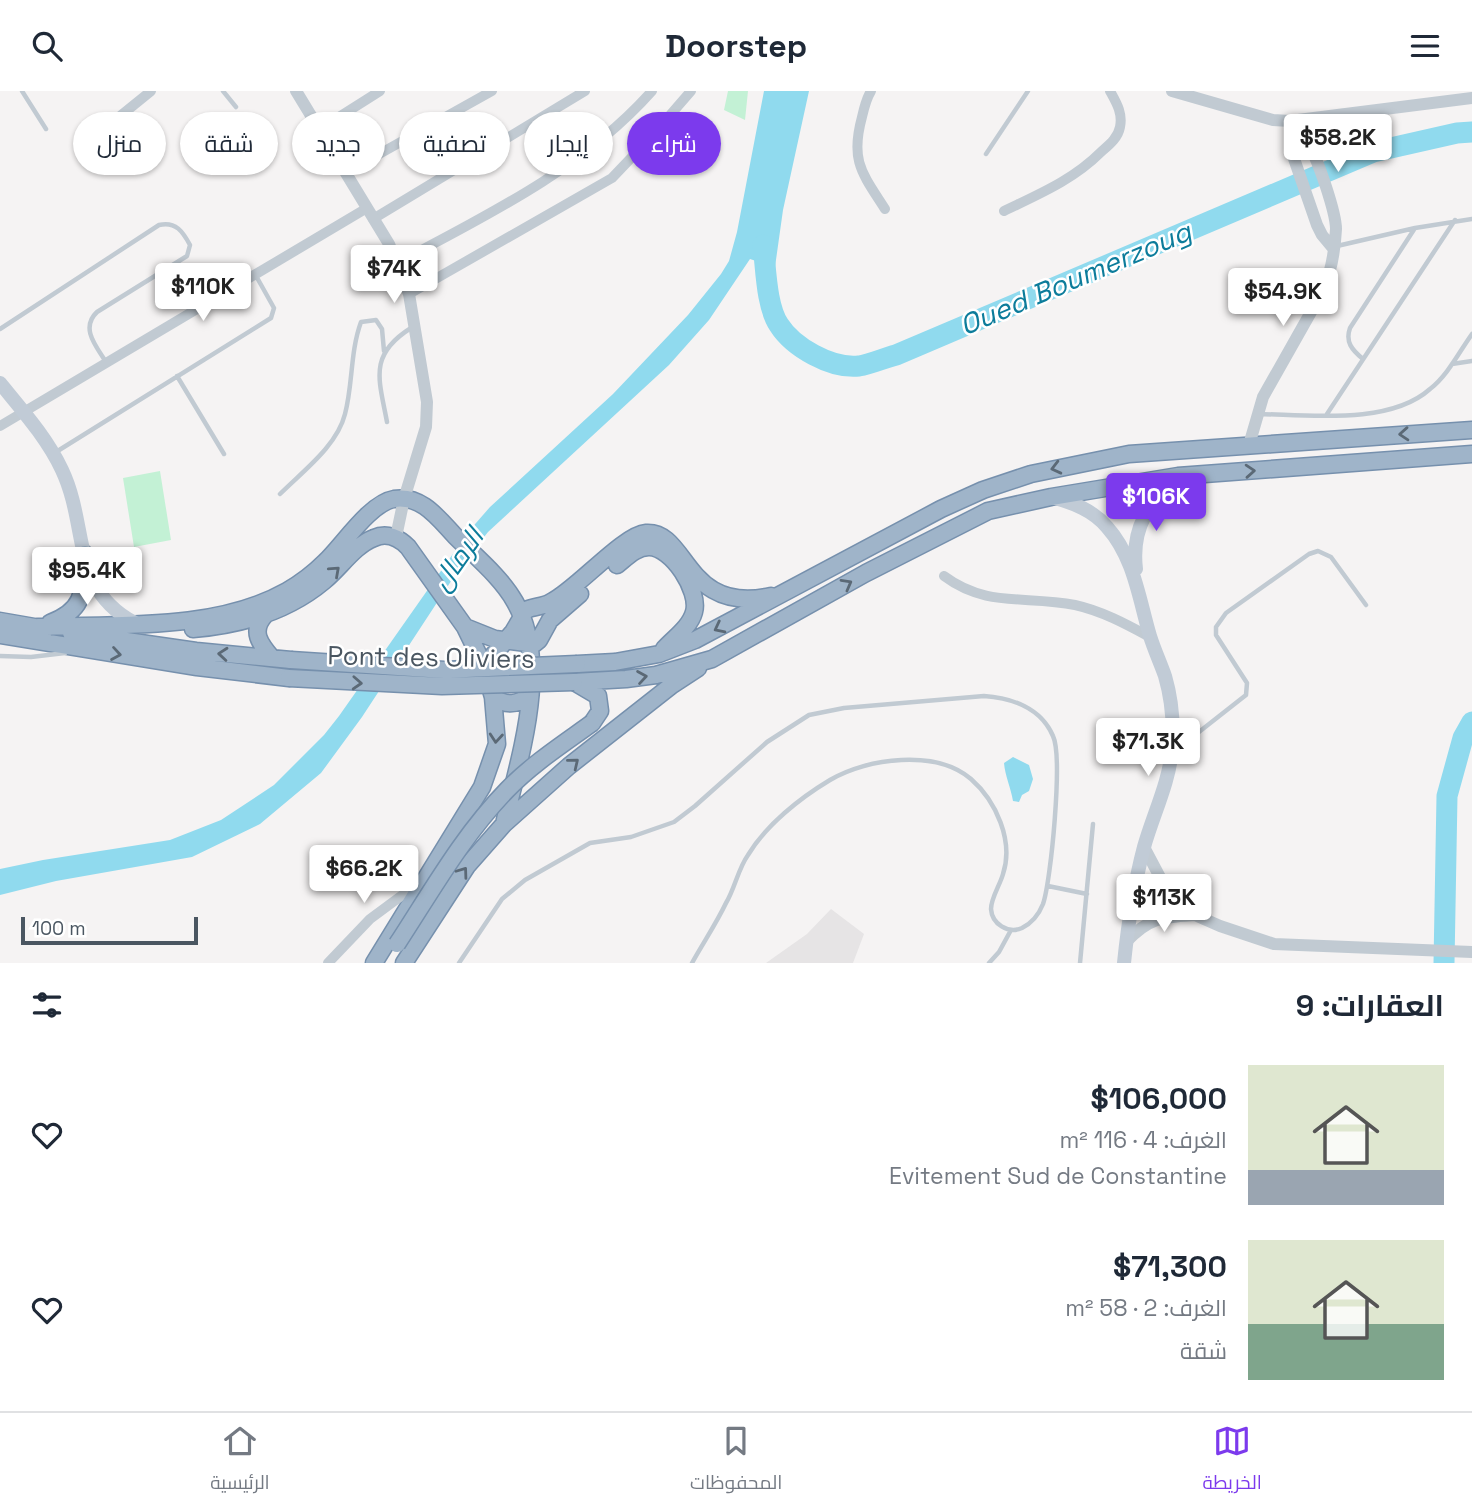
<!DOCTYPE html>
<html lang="ar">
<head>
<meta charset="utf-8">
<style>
	:root { --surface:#fff; --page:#f2f2f3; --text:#1f2937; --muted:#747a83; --line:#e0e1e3; --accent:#7c3aed }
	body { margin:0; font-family:"Space Grotesk",Cairo,sans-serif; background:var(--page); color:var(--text); direction:rtl; height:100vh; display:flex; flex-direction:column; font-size:26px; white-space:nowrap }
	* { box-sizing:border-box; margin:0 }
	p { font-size:23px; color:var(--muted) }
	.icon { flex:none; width:38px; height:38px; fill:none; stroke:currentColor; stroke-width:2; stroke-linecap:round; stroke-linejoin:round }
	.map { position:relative; height:872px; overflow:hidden; direction:ltr }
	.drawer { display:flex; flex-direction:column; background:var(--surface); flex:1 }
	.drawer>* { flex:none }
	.hud { position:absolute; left:21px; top:21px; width:700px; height:63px; direction:rtl; display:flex; gap:14px }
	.scale { position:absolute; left:21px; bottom:18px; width:177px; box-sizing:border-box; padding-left:7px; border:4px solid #4a5661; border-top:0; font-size:19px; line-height:24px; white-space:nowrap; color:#4a5661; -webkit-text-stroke:5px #fff; paint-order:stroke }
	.price { position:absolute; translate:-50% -60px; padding:0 16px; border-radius:7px; background:#fff; color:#222; font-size:23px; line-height:46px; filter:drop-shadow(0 2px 4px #0008) }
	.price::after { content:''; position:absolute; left:50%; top:42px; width:21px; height:16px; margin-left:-10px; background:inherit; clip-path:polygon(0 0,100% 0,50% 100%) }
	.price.on { background:var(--accent); color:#fff }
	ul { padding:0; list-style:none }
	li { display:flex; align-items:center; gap:21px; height:175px; padding:0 28px }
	li span { display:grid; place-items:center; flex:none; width:196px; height:140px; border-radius:0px; color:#555 }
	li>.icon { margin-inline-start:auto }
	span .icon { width:84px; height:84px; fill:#fffc; stroke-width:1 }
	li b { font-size:30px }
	h2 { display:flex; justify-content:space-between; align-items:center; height:84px; padding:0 28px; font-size:30px }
	.chip { padding:0 24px; border-radius:32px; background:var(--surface); box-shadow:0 2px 5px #0004; font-size:24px; line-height:63px }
	.chip.on { background:var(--accent); color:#fff }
	header { display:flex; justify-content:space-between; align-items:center; height:91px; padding:0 28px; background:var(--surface); font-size:32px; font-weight:800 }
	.tab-bar { display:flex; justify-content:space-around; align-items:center; height:98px; border-top:2px solid var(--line); background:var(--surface); font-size:19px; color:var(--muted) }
	.tab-bar a { display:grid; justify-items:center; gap:4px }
	.tab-bar .on { color:var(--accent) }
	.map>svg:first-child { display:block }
	.education { fill:#e6e4e5 }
	.green { fill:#c3f1d5 }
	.water { fill:#90daee }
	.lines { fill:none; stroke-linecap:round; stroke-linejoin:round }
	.river { stroke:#90daee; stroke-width:21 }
	.trunk-casing { stroke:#7690ad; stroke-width:19 }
	.service { stroke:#c1cad2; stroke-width:4.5 }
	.minor { stroke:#c1cad2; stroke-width:10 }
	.tertiary { stroke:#c1cad2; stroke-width:12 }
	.secondary { stroke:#c1cbd6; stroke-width:14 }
	.trunk { stroke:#9fb4c9; stroke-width:16 }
	.trunk-bridge-casing { stroke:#7690ad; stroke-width:19; stroke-linecap:butt }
	.trunk-bridge { stroke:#9fb4c9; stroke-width:16 }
	.oneway { stroke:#5b6976 }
	.labels { text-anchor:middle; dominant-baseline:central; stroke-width:5; stroke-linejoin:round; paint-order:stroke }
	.street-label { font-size:26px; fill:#4a5661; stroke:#fff }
	.water-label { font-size:28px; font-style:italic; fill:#0c7c9b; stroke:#fff }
</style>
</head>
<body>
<header><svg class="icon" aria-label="menu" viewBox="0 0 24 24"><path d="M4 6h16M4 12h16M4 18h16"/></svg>Doorstep<svg class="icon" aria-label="search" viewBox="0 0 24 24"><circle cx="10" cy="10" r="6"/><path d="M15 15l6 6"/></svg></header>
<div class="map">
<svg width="1472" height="872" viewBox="0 0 1472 872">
	<rect width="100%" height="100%" fill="#f5f3f3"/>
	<path class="education" d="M831,818l33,25 -11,29h-87l41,-29z"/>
	<path class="green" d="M728,0h20l-3,29 -21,-10z
		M160,380l11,69 -37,7 -11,-69z"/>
	<path class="water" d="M764,0h45l-26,119 -9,64 -14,-1 -1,-11 -9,-3 -41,61 -40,45 -181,167 -29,37 -97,148 -41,56 -61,51 -68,33 -136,24 -56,14v-26l43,-9 127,-20 51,-20 53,-35 50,-50 15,-19 130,-185 21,-24 123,-113 75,-79 33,-41 8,-13 8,-29z
		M1013,666l16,8 4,14 -4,12 -7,4 -3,7 -6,-1c-2,-13 -8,-25 -9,-38z"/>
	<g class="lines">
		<path class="river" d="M763,154c3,22 3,61 16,80 14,22 52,44 80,41 12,-2 25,-8 37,-11l477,-203 84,-19 15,-1
			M1444,872l3,-167 16,-58 9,-16"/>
		<g class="trunk-casing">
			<path id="trunk" d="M617,474c10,-8 19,-18 32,-18 23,0 51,44 45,65 -4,15 -20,26 -30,37
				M265,524c-15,16 -5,29 7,43
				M0,530l46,8
				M50,532c37,-14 33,-34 35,-69
				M38,536c79,-3 178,4 249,-36 14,-8 27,-18 38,-29 18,-17 45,-59 69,-63 28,-4 44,19 61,37 20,20 46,41 60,66 36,63 4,156 -11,222
				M465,536l30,12 39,5 5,-4 11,-20 30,-26
				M193,538c48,-4 94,-17 131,-48 16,-13 31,-36 50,-43 13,-6 25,0 34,9l57,80 19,39 9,31 4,47 -15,43 -108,176
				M71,542l125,18 95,9
				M0,544l197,32 92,11
				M577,573l38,-2 44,-8 36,-14 246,-131 42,-19 48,-16 98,-20 343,-24
				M484,575l29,-34 13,-22c8,-4 17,-3 25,-8 25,-12 72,-67 95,-69 42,-3 38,82 125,63
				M574,591l52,-3 30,-4 56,-16 154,-86 122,-62 63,-14 127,-21 294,-22
				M576,592l22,13 2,15 -8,12
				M493,606c13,9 25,8 37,-2
				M404,872l63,-97 37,-42 65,-58 103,-81 26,-17"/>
		</g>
		<path class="service" d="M22,0l24,38
			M223,0l13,16
			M986,63l42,-63
			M1337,155l78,-18 57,-9
			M0,238l159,-104c17,-4 24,7 31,20l-3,11 -90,56c-17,16 -1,34 9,50
			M1363,268c-11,-9 -18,-17 -13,-31l65,-100
			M1452,273l20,-3
			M177,285l47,78
			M1258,323c52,1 132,11 172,-25 18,-14 29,-37 42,-55
			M1327,323l128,-194
			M387,331c-8,-43 -19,-67 24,-94
			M56,361l215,-134 3,-10 -19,-34
			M280,403c23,-23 57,-48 65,-80 8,-30 5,-62 16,-92l15,-2 6,9 2,22
			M0,565l31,1 34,-4
			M1176,659l70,-55 1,-12 -31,-48v-8l10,-14 83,-59 9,-3 13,6 35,48
			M1048,795l39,8
			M459,872l43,-64 23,-19 65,-37 41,-6 43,-15 21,-16 72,-64 42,-27 35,-7 140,-12c28,2 57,12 69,40 10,21 -2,145 -10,168 -4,10 -11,19 -21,24 -14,6 -30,-4 -31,-19 0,-11 9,-24 12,-35 11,-33 -7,-73 -32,-95 -35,-30 -104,-21 -141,1 -30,18 -64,45 -82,75 -10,14 -13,33 -22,48 -10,21 -23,40 -34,60
			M989,872l10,-11 12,-22
			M1080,872l13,-139"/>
		<path class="minor" d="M871,0c-5,8 -7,17 -9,26 -12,44 0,56 23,92
			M119,26l32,-26
			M320,38l60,-38
			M347,81l145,-81
			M1004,120c35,-17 69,-31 97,-59 8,-7 17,-14 19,-25 3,-14 -4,-25 -10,-36
			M373,128l212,-128
			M397,172c89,-47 187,-95 255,-172
			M409,203l203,-116 40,-42 39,-45
			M0,335l367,-218
			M944,485c43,32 82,19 131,29 27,6 51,19 75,32
			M328,872l42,-44 50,-37"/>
		<path class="tertiary" d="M296,0l93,153 20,50 18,108 -1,25 -22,72 -8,38
			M1172,0l101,29 17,1 182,-23
			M1291,33v26l26,75 5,10 10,12
			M1249,354l14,-48 61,-108c7,-18 11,-40 12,-60 0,-16 -18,-70 -27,-83 -4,-7 -10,-11 -17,-15
			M1144,756l18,34 23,27 10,7 25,11 54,18 198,8
			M1126,851c23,-25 37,-25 69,-27"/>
		<path class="secondary" d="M0,292c22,27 47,55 62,87 27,57 8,119 73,153
			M1052,406c21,6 41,13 55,30 27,30 32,72 43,109 4,13 10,26 15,40 7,24 9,49 7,74 -3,33 -19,65 -28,97 -10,38 -16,77 -20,116
			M1136,478c-5,-42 13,-66 42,-93"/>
		<use href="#trunk" class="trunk"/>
		<g class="trunk-bridge-casing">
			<path id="trunk-bridge" d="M291,569l153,10 133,-6
				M289,587l153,8 132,-4
				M397,853c34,-52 66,-109 110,-154 25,-26 56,-46 85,-67"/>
		</g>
		<use href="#trunk-bridge" class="trunk-bridge"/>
	</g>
	<defs><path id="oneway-chevron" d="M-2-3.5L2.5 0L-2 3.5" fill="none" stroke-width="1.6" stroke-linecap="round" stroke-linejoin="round" transform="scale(1.75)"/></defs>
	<g class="oneway">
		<use href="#oneway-chevron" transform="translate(1404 343) rotate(176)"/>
		<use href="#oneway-chevron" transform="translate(1056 377) rotate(166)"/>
		<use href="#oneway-chevron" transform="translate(1250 380) rotate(-4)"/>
		<use href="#oneway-chevron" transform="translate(335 480) rotate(-42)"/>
		<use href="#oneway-chevron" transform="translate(847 493) rotate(-29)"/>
		<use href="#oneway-chevron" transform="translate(719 537) rotate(153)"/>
		<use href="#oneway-chevron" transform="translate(116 563) rotate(9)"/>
		<use href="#oneway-chevron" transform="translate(223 563) rotate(-175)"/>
		<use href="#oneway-chevron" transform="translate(642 586) rotate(-9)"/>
		<use href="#oneway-chevron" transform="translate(357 592) rotate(3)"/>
		<use href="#oneway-chevron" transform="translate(496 647) rotate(95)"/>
		<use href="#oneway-chevron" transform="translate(574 672) rotate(-39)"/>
		<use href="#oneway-chevron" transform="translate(463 781) rotate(-54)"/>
	</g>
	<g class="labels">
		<g class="street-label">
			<text transform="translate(431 566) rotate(1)">Pont des Oliviers</text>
		</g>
		<g class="water-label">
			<text transform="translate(1075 187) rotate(-23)">Oued Boumerzoug</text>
			<text transform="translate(457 468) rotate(-55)">الرمال</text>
		</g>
	</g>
</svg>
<div class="scale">100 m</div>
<b class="price" style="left:1338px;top:83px">$58.2K</b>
<b class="price" style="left:394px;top:214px">$74K</b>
<b class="price" style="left:203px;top:232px">$110K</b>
<b class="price" style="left:1283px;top:237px">$54.9K</b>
<b class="price on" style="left:1156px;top:442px">$106K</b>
<b class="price" style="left:87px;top:516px">$95.4K</b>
<b class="price" style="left:1148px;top:687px">$71.3K</b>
<b class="price" style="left:364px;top:814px">$66.2K</b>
<b class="price" style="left:1164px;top:843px">$113K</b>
<div class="hud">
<a class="chip on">شراء</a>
<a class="chip">إيجار</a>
<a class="chip">تصفية</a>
<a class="chip">جديد</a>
<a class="chip">شقة</a>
<a class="chip">منزل</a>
</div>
</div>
<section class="drawer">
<h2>العقارات: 9<svg class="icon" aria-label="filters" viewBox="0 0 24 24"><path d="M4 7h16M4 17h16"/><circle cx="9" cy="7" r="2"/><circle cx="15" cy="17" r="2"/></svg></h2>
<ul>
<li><span style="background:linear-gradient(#dfe7d0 75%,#9aa5b1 0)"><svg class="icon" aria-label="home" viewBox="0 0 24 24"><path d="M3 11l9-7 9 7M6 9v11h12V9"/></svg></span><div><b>$106,000</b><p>الغرف: 4 · 116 m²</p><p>Evitement Sud de Constantine</p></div><svg class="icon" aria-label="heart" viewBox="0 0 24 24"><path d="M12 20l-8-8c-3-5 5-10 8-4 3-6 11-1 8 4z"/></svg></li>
<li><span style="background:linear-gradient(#dfe7d0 60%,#7fa58c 0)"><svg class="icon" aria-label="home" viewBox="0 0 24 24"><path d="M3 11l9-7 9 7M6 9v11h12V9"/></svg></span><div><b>$71,300</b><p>الغرف: 2 · 58 m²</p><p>شقة</p></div><svg class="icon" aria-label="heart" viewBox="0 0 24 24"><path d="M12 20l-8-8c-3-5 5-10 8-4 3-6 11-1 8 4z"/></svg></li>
</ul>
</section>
<nav class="tab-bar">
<a class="on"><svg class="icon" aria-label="map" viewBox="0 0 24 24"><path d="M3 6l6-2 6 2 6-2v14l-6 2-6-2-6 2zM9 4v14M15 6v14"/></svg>الخريطة</a>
<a><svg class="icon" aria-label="saved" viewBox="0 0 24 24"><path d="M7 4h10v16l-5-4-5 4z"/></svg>المحفوظات</a>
<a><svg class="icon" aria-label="home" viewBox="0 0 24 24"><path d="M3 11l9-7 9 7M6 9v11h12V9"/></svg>الرئيسية</a>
</nav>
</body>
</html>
